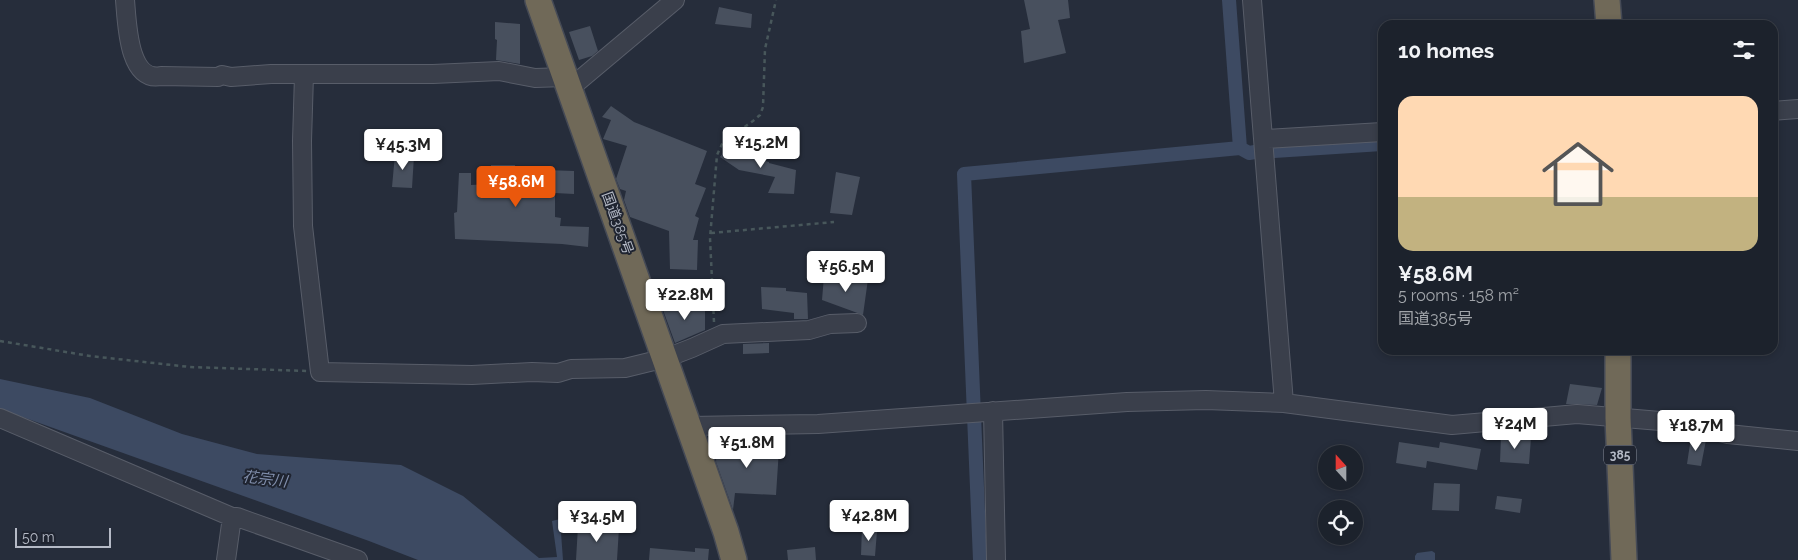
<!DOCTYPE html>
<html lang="en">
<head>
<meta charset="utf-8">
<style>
	:root { --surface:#1c222c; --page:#252a34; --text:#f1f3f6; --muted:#a0a4a9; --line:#3a3f48; --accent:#ea580c }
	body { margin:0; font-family:Raleway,"Noto Sans JP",sans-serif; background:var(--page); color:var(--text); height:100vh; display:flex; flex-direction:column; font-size:19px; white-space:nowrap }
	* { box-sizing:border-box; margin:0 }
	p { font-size:16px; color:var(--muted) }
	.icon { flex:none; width:28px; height:28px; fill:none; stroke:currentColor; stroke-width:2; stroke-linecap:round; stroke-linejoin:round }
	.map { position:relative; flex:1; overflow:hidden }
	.details { position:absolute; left:1378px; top:20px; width:400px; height:335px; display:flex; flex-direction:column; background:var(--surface); border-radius:15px; box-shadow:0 2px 8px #0003,0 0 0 1px var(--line) }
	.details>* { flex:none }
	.needle { width:32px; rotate:339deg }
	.fabs { position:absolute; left:1318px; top:445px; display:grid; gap:10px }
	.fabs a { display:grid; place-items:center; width:45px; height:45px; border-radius:50%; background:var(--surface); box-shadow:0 2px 8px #0003,0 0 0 1px var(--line); font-size:25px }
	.scale { position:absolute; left:15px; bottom:12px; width:96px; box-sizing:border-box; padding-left:5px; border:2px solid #b5bac6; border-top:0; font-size:14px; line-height:18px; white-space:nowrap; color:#b5bac6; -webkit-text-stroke:4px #1f2430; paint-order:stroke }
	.price { position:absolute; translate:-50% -42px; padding:0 11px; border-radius:5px; background:#fff; color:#222; font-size:16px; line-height:32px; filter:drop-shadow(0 1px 2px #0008) }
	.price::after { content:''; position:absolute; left:50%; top:30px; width:15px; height:11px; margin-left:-8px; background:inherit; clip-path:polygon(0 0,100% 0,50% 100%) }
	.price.on { background:var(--accent); color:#fff }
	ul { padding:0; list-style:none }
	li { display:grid; align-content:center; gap:10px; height:265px; padding:0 20px }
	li+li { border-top:1px solid var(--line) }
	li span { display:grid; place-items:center; height:155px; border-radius:15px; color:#555 }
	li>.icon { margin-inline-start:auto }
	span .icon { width:90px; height:90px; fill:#fffc; stroke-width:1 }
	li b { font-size:21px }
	h2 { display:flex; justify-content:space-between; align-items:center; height:60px; padding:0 20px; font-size:21px }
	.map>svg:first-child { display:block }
	.water { fill:#3d4a62 }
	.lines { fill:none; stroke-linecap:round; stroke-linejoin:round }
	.canal { stroke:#3d4a62; stroke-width:14 }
	.building { fill:#48505e }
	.minor-casing { stroke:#585d69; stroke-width:20 }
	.highway-casing { stroke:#454a56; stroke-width:28 }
	.path { stroke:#48575b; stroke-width:2.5; stroke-dasharray:4 4; stroke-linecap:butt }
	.minor { stroke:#3a3f4b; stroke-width:18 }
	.highway { stroke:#706958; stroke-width:25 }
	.labels { text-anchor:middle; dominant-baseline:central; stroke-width:4; stroke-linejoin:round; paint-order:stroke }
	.shield { fill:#1f2430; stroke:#888d99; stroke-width:1 }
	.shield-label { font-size:12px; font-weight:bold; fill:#b5bac6 }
	.street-label { font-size:14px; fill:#b5bac6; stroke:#1f2430 }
	.water-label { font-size:15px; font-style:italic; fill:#808eab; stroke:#1f2430 }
</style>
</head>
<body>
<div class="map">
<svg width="1798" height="560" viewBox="0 0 1798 560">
	<rect width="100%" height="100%" fill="#262d3b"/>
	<path class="water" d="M0,379l90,19 92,36 75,20 144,11 62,31 76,62 18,-1 -5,-36 8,-2 3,41h-145l-49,-19 -369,-132z
		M1432,551l3,2v7h-20v-4l2,-3z"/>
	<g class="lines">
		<path class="canal" d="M1240,148l9,5 6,-1
			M1274,151l108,-7
			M980,560l-16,-386 276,-26 -11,-148"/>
	</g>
	<path class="building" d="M1024,0h44l2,18 -12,2 8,33 -42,10 -3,-32 9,-2z
		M719,7l33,7 -1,14 -36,-4z
		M495,22l25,2v40l-24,-4 1,-20 -2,-1z
		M590,26l8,25 -6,5 -13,4 -10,-28z
		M611,106l23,16 73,29 -12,33 11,4 -11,28 4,2 -6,22h5l-1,30 -27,-1 -1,-38 -39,-14 -6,-17 2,-9 -6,-2 -4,-10 11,-33 -24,-7 8,-19 -9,-3z
		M732,142l30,18 7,2v1l27,7 -2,24 -26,-1 7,-16 -36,-7 -19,-13z
		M395,154l19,2 -2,32 -20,-1z
		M491,165h24v4l59,2v23l-19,-1v24l6,1 -1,8 29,1 -1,20 -26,-3 -107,-5 -1,-26 3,-1 2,-39h12v12l19,-1z
		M836,172l24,5 -8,38 -22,-2z
		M824,276l44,3 -5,36 -41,-15z
		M761,287l25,1v3l21,2 1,26h-14v-6l-32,-4z
		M705,305v25l-30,13 -12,-33 1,-2z
		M769,343v10l-26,1v-10z
		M1570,384l32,4 -5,17 -31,-1z
		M1501,436l30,2 -2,26 -29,-2z
		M1691,437l15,3 -5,26 -14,-2z
		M728,440h9v5h4v2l38,2 -3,46 -41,-2 -2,17 -17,-48 1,-18h11z
		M1399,442l40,6 1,-6 41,7 -4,21 -50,-9 -1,7 -30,-5z
		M1434,483l26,1 -1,27 -27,-1z
		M1497,496l25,3 -2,14 -25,-4z
		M578,526l41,2 -2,32h-41z
		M862,527l15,4 -2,25 -14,-1z
		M815,547l1,13h-28l-1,-10z
		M650,548l45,4v-4l14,1 -1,11h-59z"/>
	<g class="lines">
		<g class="minor-casing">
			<path id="minor" d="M125,0c2,22 3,83 36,76l57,1 4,-2 9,2 40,-3h162l66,-3 36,7 30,-1
				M1252,0l32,403
				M304,75l-2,66 1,85 17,146 152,3 60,-3 26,1 13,-4 54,-1 41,-10 26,-10 31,-14 86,-4 21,-6 27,-1
				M569,89l106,-89
				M1772,111l26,-2
				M1264,139l118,-7
				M993,411l3,149
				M0,418l232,99h5l121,43
				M690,426l128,-2 309,-22 79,-2 78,3 168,22 125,-11 107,9 44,11 70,7
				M226,560l6,-43"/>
		</g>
		<g class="highway-casing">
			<path id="highway" d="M538,0l188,532 8,28
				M1607,0l2,25
				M1618,350v68l6,142"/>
		</g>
		<path class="path" d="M711,233l123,-11
			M714,322l-4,-84 7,-83 6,-13 30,-21 7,-6 3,-8 2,-58 11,-49
			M0,341l90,15 100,11 117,4"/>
		<use href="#minor" class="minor"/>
		<use href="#highway" class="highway"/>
	</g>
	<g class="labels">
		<rect class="shield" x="1604" y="445.5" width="32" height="19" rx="4"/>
		<g class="shield-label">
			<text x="1620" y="455">385</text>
		</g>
		<g class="street-label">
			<text transform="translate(618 223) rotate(70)">国道385号</text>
		</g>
		<g class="water-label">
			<text transform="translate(265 479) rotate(7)">花宗川</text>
		</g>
	</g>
</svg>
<div class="fabs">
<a><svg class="needle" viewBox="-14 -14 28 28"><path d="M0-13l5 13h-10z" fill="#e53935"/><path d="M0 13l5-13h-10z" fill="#a0a4a9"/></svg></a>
<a><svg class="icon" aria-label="locate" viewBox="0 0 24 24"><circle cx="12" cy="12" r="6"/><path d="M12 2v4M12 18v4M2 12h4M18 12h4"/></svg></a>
</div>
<div class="scale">50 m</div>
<b class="price" style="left:761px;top:169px">¥15.2M</b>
<b class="price" style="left:403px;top:171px">¥45.3M</b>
<b class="price on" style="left:516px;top:208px">¥58.6M</b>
<b class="price" style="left:846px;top:293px">¥56.5M</b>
<b class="price" style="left:685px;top:321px">¥22.8M</b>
<b class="price" style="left:1515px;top:450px">¥24M</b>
<b class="price" style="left:1696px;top:452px">¥18.7M</b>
<b class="price" style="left:747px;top:469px">¥51.8M</b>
<b class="price" style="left:869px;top:542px">¥42.8M</b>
<b class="price" style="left:597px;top:543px">¥34.5M</b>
<section class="details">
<h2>10 homes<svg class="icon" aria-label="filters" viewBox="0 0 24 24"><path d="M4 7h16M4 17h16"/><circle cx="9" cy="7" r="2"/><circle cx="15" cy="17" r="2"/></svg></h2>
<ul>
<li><span style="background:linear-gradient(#ffd9b3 65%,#c2b280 0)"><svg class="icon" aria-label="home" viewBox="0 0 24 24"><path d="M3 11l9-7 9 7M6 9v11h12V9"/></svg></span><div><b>¥58.6M</b><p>5 rooms · 158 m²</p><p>国道385号</p></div></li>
</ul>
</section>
</div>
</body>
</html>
